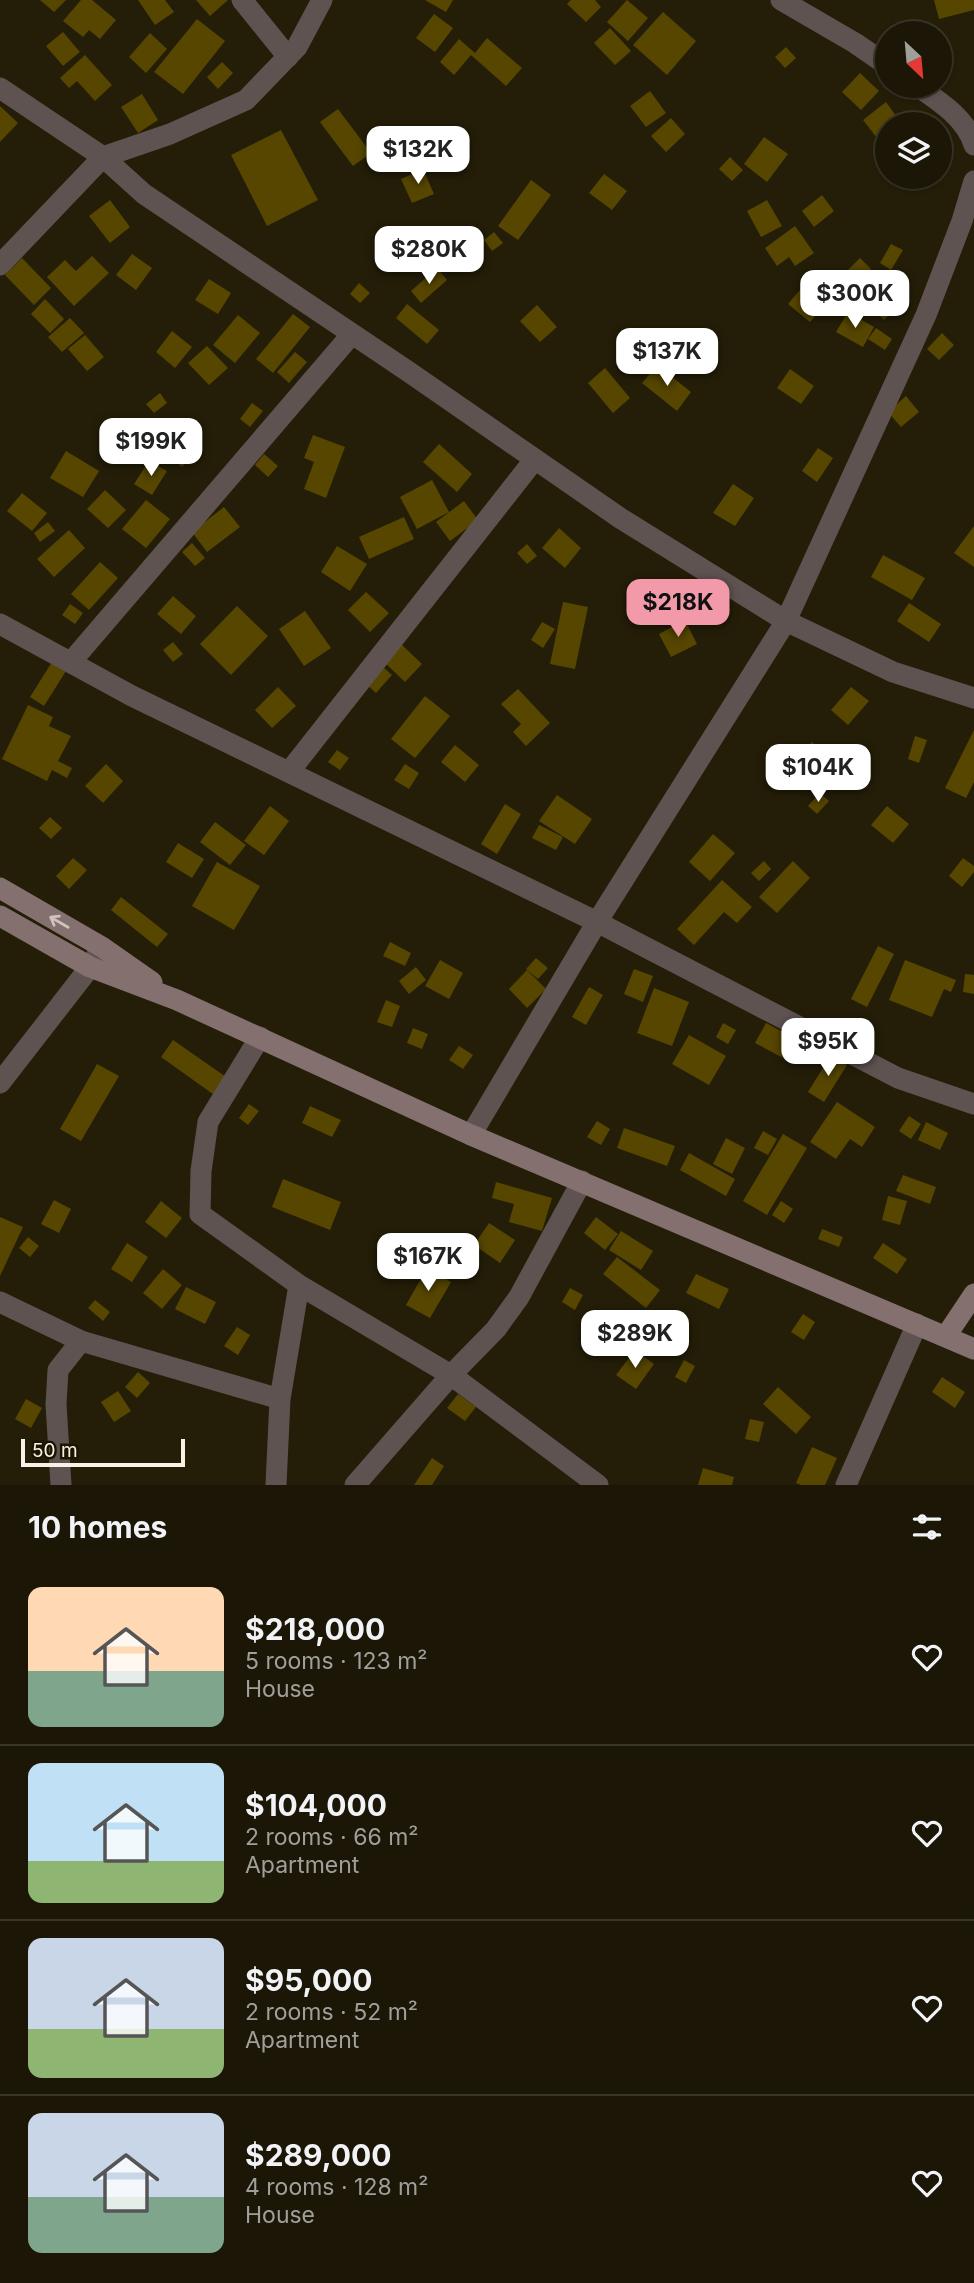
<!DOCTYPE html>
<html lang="en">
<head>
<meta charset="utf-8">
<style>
	:root { --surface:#1b1606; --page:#282314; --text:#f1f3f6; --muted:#a09f9b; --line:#393528; --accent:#f39aaa }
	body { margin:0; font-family:Inter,sans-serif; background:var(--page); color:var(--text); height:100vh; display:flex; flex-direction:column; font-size:26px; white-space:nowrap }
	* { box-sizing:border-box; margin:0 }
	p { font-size:23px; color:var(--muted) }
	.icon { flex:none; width:38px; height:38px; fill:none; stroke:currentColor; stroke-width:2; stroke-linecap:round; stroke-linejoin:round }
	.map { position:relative; height:1485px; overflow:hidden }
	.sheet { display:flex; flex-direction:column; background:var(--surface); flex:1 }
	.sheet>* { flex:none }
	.needle { width:46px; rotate:154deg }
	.buttons { position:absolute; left:875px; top:21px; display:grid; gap:14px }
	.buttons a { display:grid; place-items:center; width:77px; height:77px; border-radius:50%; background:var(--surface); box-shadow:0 2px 5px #0004,0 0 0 2px var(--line); font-size:35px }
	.scale { position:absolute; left:21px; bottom:18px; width:164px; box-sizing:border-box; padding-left:7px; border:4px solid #f6f2e5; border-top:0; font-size:19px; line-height:24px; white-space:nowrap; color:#f6f2e5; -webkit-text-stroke:5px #1b1501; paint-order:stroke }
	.price { position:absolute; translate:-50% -60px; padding:0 16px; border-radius:14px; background:#fff; color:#222; font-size:23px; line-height:46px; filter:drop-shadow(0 2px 4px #0008) }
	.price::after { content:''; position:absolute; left:50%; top:42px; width:21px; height:16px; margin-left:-10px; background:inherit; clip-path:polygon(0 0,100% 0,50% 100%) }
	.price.on { background:var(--accent); color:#111 }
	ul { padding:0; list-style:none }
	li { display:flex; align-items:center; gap:21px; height:175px; padding:0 28px }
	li+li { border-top:2px solid var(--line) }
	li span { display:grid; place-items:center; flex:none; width:196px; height:140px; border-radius:14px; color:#555 }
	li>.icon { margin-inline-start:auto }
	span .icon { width:84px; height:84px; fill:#fffc; stroke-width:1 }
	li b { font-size:30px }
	h2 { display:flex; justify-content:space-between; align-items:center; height:84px; padding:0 28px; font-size:30px }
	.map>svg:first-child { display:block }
	.building { fill:#564600 }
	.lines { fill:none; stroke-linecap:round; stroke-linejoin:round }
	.street { stroke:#5f5352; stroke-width:21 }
	.secondary { stroke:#84706f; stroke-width:21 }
	.oneway { stroke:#cec4bc }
</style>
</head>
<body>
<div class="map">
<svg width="974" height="1485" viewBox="0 0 974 1485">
	<rect width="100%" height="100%" fill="#241e08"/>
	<path class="building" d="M40,0h26l-12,12z
		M81,0h11l24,20 -16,19 -11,-9 -6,7 -20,-16z
		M138,0h27l9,12 -19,13z
		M196,0h32l-18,16z
		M425,0h28l-7,12z
		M571,0h24l6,7 -15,15 -19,-18z
		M627,0l21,18 -20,23 -21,-19z
		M934,0h40v10l-35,9z
		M663,12l33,29 -29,34 -34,-30z
		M434,14l19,14 -18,24 -19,-14z
		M197,19l28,22 -42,53 -29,-22z
		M610,28l21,23 -16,14 -21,-22z
		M63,32l17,20 -17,14 -17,-20z
		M150,33l17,16 -21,24 -17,-16z
		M487,38l35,30 -16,18 -35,-31 -17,20 -14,-13 19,-23 16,14z
		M786,47l10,11 -11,10 -10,-11z
		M85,55l27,30 -17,16 -18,-20 -8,7 -9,-10z
		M222,62l11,11 -15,16 -11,-12z
		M860,73l19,18 -18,19 -19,-18z
		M650,91l16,22 -20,14 -16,-21z
		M142,94l16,26 -20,13 -17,-26z
		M886,102l13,18 -5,4h-7v5l-10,9 -14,-18z
		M0,106l18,17 -18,19z
		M338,109l33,44 -18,13 -33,-44z
		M671,118l14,16 -19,18 -15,-16z
		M281,130l37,70 -51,26 -36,-71z
		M764,137l24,17 -21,28 -23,-18z
		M730,157l13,13 -11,11 -13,-12z
		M423,169l11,25 -22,9 -11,-24z
		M604,174l23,17 -15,19 -23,-17z
		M531,180l20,15 -33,45 -20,-14z
		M822,195l12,16 -20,16 -12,-16z
		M110,200l20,27 -20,16 -21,-27z
		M767,200l15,26 -21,11 -14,-26z
		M795,226l19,27 -19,13 -6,-9 -12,9 -12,-18z
		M494,232l9,11 -11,8 -8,-11z
		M891,244l12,6 -12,20 -11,-7z
		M132,254l20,14 -16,22 -20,-15z
		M92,256l17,17 -35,33 -27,-29 18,-17 11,11z
		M22,258l29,30 -17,17 -29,-30z
		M860,258l11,11 -19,19 -11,-11z
		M437,268l10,12 -26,23 -10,-12z
		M871,272l31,29 -18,19 -31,-29z
		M209,279l22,14 -13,21 -23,-14z
		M359,283l11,10 -10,10 -10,-9z
		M805,284l22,19 -17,19 -22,-18z
		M45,299l19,20 -14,14 -19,-19z
		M407,304l32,26 -12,14 -31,-26z
		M537,305l20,22 -17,15 -20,-21z
		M848,312l26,15 -11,20 -27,-15z
		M293,314l17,13 -37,46 -17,-14z
		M238,315l22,18 -25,30 -22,-18z
		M70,318l14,15 -22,19 -14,-15z
		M876,328l16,11 -7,11 -17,-11z
		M172,331l20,16 -17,21 -19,-16z
		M942,333l12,12 -15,15 -12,-11z
		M85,335l19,22 -17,14 -19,-22z
		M207,346l21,22 -19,17 -21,-22z
		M295,352l12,10 -18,21 -12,-11z
		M657,365l34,27 -14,19 -35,-28z
		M605,368l25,30 -17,15 -25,-30z
		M790,369l24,17 -13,18 -24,-16z
		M160,393l7,10 -13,10 -8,-9z
		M906,396l13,16 -18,15 -13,-15z
		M252,403l11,8 -13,16 -10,-8z
		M135,420l14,14 -9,9 -14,-14z
		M177,430l21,19 -16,18 -21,-19z
		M313,435l32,12 -19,51 -22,-9 10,-27 -10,-4z
		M439,444l33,30 -15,18 -34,-30z
		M818,448l15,10 -16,24 -15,-11z
		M66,451l33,20 -16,26 -33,-19z
		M264,454l14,12 -10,11 -13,-12z
		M149,461l18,10 -15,24 -18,-11z
		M432,480l17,32 -32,17 -17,-32z
		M733,484l21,14 -19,28 -22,-13z
		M105,490l21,20 -18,18 -21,-19z
		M22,493l25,20 -15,18 -25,-20z
		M146,500l24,19 -24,29 -24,-19z
		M464,501l14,19 -28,21 -14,-19z
		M224,507l16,20 -33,25 -15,-20z
		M404,517l10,22 -45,20 -10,-22z
		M48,522l7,9 -15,11 -6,-9z
		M974,526v41l-20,-14z
		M559,528l22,20 -16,20 -23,-20z
		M69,530l16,18 -31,29 -17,-18z
		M192,543l13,15 -10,8 -13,-14z
		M527,544l10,12 -10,8 -10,-11z
		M337,546l30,18 -17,27 -29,-19z
		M883,555l42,23 -13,22 -41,-23z
		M100,562l18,16 -29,32 -18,-16z
		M686,583l9,9 -12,10 -8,-9z
		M366,592l23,21 -19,19 -22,-22z
		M173,596l23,20 -15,18 -24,-20z
		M563,602l25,5 -13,62 -25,-5z
		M909,603l32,21 -12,18 -32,-21z
		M70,604l13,9 -8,11 -13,-9z
		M237,606l31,30 -37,39 -31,-31z
		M305,611l26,37 -27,18 -25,-37z
		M685,620l12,24 -26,13 -12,-23z
		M542,622l13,7 -12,19 -12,-8z
		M173,642l10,12 -10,8 -10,-12z
		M399,642l23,22 -17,18 -23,-22z
		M52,662l14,9 -22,35 -14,-9z
		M381,665l11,10 -16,18 -11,-10z
		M278,687l18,19 -24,22 -17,-18z
		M851,687l18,14 -21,24 -17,-15z
		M518,689l32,34 -24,23 -13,-14 8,-8 -20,-20z
		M425,696l25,20 -35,42 -24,-19z
		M28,705l25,12 -4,9 22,10 -13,25 14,7 -5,10 -15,-8 -5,11 -45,-22z
		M974,730v52l-8,16 -21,-10z
		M915,736l12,4 -8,23 -11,-4z
		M812,742l20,22 -19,16 -20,-22z
		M455,745l24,20 -14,17 -24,-20z
		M337,750l12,8 -9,12 -12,-8z
		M106,764l17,17 -20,22 -18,-17z
		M405,764l14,9 -10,16 -15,-9z
		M820,793l9,8 -12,13 -9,-8z
		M557,795l35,24 -17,25 -36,-23z
		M505,804l16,10 -24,40 -16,-10z
		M270,806l19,15 -25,34 -20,-14z
		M887,806l22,18 -16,19 -22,-18z
		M50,817l12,11 -11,11 -12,-11z
		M215,822l31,23 -16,20 -30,-23z
		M539,825l24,12 -7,13 -24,-12z
		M713,834l22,19 -25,28 -21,-19z
		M178,843l26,16 -12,19 -26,-16z
		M73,858l14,12 -18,19 -13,-13z
		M963,858l11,8v6l-12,15 -13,-11z
		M764,861l7,8 -12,12 -8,-8z
		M793,861l17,17 -33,35 -18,-16z
		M217,862l43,24 -26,44 -42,-24z
		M722,880l30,27 -15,16 -13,-11 -30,33 -17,-16z
		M121,897l47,37 -11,13 -46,-37z
		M390,942l21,11 -6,13 -22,-10z
		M878,946l16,8 -27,53 -16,-8z
		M536,958l12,10 -10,11 -12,-10z
		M440,960l23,13 -14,26 -24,-13z
		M905,960l51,20 -5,12 -7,-3 -12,28 -43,-17z
		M416,967l10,13 -17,14 -10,-13z
		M634,969l19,7 -10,26 -19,-8z
		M527,970l19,19 -19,19 -18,-19z
		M965,974l9,1v19l-11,-2z
		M589,987l14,8 -17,30 -14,-8z
		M654,988l35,14 -17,44 -35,-13z
		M386,1000l14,6 -8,21 -15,-5z
		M723,1023l13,7 -8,14 -12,-7z
		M766,1023l28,15 -11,20 -28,-15z
		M413,1028l15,6 -6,15 -15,-6z
		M689,1035l37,21 -17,29 -37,-21z
		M173,1040l56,39 -12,18 -56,-40z
		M459,1046l14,9 -10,14 -14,-9z
		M831,1055l16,10 -23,37 -16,-10z
		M97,1064l22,12 -38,65 -21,-12z
		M837,1102l38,25 -13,20 -12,-8 -14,20 -26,-17z
		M249,1104l10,7 -11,14 -9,-7z
		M310,1106l31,14 -9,17 -30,-14z
		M909,1116l12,8 -10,15 -12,-8z
		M597,1121l13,8 -9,16 -14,-8z
		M926,1122l22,11 -8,17 -22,-10z
		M624,1128l51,18 -8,20 -50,-18z
		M763,1131l14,8 -9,16 -14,-7z
		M783,1134l24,14 -40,67 -24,-14z
		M726,1138l19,10 -13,26 -19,-10z
		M689,1153l46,26 -9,17 -46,-26z
		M903,1175l33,12 -6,17 -34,-13z
		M283,1179l58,23 -11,28 -58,-23z
		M496,1182l56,16 -10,33 -33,-9 5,-18 -22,-6z
		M888,1196l19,5 -7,24 -18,-5z
		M54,1200l17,9 -12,24 -18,-9z
		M161,1201l21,17 -16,20 -21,-16z
		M781,1201l12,8 -9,14 -12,-8z
		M0,1217l23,10 -23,49z
		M596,1217l22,17 -13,16 -21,-17z
		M489,1223l26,17 -15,23 -26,-18z
		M822,1229l21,8 -4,10 -21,-8z
		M621,1231l32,20 -12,19 -32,-20z
		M28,1237l11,9 -9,11 -11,-9z
		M127,1243l21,14 -16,25 -21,-13z
		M883,1243l24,16 -10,15 -24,-16z
		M617,1257l43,33 -14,18 -43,-34z
		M427,1268l24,14 -21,36 -24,-13z
		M163,1269l19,16 -20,24 -19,-16z
		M696,1274l33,15 -10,20 -33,-16z
		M186,1287l30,15 -11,22 -30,-15z
		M570,1288l13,7 -8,15 -13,-8z
		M95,1300l15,12 -7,9 -15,-13z
		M803,1314l12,8 -11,18 -13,-8z
		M644,1326l18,8 -8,20 -19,-8z
		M237,1327l13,8 -12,20 -14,-9z
		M635,1350l19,14 -18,25 -20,-14z
		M684,1360l11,6 -9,17 -11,-6z
		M138,1372l12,11 -13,15 -12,-11z
		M942,1377l23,15 -10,16 -23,-16z
		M778,1387l33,30 -15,17 -33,-30z
		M118,1391l13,20 -17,11 -13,-20z
		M458,1394l18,13 -11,14 -18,-13z
		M26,1399l16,9 -11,20 -16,-9z
		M750,1419l14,3 -5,20 -14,-3z
		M812,1447l25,11 -12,27h-24l-5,-2z
		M432,1458l12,8 -12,19h-18z
		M703,1468l31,9 -2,8h-34z"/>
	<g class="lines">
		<path class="street" d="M242,0l46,57
			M781,0l74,43 32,22
			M917,86c22,15 49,32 57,59
			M0,88l103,69 41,37 265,178 211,146 166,103 107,51 81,26
			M0,265l103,-108 67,-23 76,-34 51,-53 25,-47
			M0,624l132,72 465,226 301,156 76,26
			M71,662l281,-328
			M289,772l246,-313
			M260,1037l-52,85 -7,49 -1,43 99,71 152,90 147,110
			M0,1083l90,-116 9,-15
			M471,1135l126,-213 189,-301 140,-306 36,-94 12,-40
			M0,1302l81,39 199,58
			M61,1485l-5,-81 2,-34 23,-29
			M276,1485l4,-86 19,-114
			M355,1485l96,-110 45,-46 23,-32 63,-116
			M846,1485l71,-161"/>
		<path class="secondary" d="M0,888l102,59 50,35
			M0,916l90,51 87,33 294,135 503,214
			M946,1336l28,-42"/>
	</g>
	<defs><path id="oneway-shaft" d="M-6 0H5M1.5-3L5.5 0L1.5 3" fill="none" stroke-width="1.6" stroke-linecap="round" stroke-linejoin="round" transform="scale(1.75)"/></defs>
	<use class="oneway" href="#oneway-shaft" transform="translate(59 922) rotate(-150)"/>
</svg>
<div class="buttons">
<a><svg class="needle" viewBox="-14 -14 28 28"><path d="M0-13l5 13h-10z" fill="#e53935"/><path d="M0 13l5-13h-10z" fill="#a09f9b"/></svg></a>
<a><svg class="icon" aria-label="layers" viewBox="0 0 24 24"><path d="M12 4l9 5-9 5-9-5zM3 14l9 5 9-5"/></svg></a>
</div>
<div class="scale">50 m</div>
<b class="price" style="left:418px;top:186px">$132K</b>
<b class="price" style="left:429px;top:286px">$280K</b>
<b class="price" style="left:855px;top:330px">$300K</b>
<b class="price" style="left:667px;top:388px">$137K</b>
<b class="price" style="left:151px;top:478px">$199K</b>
<b class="price on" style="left:678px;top:639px">$218K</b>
<b class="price" style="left:818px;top:804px">$104K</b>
<b class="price" style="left:828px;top:1078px">$95K</b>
<b class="price" style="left:428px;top:1293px">$167K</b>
<b class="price" style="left:635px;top:1370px">$289K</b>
</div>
<section class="sheet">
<h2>10 homes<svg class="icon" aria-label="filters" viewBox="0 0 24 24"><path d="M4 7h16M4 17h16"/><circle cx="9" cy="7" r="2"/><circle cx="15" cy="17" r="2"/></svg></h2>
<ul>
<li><span style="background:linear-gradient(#ffd9b3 60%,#7fa58c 0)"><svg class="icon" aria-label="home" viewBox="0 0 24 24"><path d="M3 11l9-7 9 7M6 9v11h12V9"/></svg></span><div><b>$218,000</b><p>5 rooms · 123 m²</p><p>House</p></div><svg class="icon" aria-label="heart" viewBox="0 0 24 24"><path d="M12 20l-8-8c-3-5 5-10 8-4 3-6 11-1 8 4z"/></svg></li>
<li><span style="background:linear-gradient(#bfe0f5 70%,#8fb573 0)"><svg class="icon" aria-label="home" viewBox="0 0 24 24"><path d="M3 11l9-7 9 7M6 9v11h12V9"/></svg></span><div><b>$104,000</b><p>2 rooms · 66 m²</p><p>Apartment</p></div><svg class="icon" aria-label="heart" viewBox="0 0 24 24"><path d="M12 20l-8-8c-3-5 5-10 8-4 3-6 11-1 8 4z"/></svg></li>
<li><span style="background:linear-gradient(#c9d6e8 65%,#8fb573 0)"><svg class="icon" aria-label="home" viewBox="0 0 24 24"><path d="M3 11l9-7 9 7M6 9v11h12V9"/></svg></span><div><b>$95,000</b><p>2 rooms · 52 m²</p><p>Apartment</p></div><svg class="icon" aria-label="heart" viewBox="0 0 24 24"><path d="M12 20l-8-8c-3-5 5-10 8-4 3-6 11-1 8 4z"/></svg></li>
<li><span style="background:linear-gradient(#c9d6e8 60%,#7fa58c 0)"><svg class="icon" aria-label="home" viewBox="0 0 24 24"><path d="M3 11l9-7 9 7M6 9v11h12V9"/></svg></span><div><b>$289,000</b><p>4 rooms · 128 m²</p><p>House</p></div><svg class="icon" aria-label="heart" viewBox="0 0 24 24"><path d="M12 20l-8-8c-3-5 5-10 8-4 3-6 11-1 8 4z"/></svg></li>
</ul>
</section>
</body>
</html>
